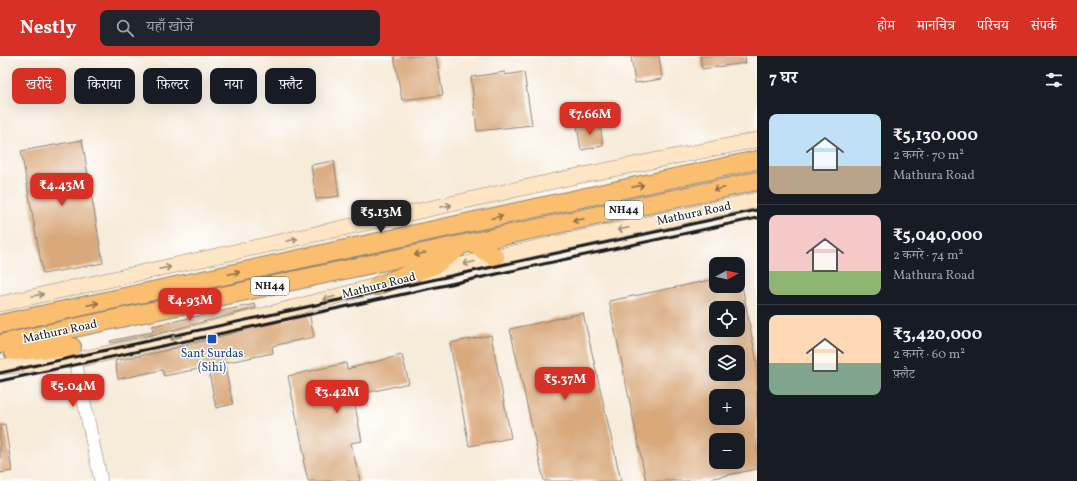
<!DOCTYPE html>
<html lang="hi">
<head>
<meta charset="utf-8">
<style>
	:root { --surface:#171b24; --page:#20242c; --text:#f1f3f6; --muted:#9ea1a6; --line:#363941; --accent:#d93025 }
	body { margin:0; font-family:Vollkorn,"Noto Serif Devanagari",serif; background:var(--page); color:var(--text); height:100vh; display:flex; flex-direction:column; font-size:15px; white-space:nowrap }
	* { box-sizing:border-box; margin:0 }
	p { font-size:13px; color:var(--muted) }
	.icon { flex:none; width:22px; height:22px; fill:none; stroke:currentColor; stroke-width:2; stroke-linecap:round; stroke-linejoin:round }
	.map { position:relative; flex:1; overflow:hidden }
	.drawer { display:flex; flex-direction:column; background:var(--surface); width:320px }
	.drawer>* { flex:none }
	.guide { position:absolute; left:12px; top:12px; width:380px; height:36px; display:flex; gap:8px }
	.needle { width:26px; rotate:82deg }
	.fabs { position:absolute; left:709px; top:201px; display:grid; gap:8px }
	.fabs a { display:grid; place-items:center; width:36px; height:36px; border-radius:8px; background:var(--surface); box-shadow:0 4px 16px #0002; font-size:20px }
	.price { position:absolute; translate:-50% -34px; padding:0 9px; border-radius:8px; background:var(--accent); color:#fff; font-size:13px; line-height:26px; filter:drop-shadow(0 1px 2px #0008) }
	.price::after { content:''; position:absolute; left:50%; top:24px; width:12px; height:9px; margin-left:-6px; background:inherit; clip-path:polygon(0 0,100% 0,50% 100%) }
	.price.selected { background:#222; color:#fff }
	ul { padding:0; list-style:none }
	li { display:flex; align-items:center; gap:12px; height:100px; padding:0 12px }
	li+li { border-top:1px solid var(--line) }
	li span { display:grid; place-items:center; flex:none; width:112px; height:80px; border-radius:8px; color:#555 }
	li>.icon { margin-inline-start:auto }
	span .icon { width:48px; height:48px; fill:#fffc; stroke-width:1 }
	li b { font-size:17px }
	h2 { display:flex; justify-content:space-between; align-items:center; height:48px; padding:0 12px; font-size:17px }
	.chip { padding:0 14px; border-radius:8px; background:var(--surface); box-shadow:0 4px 16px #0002; font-size:14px; line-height:36px }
	.chip.selected { background:var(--accent); color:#fff }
	header { display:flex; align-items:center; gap:24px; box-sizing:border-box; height:56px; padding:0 20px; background:var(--accent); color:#fff }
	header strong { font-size:19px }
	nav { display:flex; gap:22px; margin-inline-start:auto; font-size:14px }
	.search { width:280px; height:36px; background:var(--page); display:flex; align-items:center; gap:10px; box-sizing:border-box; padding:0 14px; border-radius:8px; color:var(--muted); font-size:15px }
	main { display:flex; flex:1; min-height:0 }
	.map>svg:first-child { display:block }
	.building { fill:#d9a97b; fill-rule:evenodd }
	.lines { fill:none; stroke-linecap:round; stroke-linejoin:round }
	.tertiary-casing { stroke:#8a847a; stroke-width:14 }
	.secondary-casing { stroke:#8a847a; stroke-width:16 }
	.trunk-casing { stroke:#8a847a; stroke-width:20 }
	.tertiary { stroke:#fff; stroke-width:13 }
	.secondary { stroke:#fde5c5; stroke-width:15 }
	.trunk { stroke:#fbbe6e; stroke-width:18 }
	.rail { stroke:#1c1c1c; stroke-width:3 }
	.oneway { stroke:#8c6d45 }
	.oneway2 { stroke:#988b79 }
	.transit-dot { fill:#1a4fb4; stroke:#fff; stroke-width:1.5 }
	.labels { text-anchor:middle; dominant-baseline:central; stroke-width:3; stroke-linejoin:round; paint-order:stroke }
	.shield { fill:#fff; stroke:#606060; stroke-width:1 }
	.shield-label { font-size:11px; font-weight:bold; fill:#1c1c1c }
	.street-label { font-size:12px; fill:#1c1c1c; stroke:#fff }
	.transit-label { font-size:12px; fill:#164399; stroke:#fff }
</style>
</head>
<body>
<header>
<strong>Nestly</strong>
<div class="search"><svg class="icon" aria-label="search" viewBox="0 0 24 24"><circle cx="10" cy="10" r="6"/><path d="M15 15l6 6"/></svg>यहाँ खोजें</div>
<nav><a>होम</a><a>मानचित्र</a><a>परिचय</a><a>संपर्क</a></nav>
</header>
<main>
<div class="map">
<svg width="757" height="425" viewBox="0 0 757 425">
	<rect width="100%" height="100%" fill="#fff"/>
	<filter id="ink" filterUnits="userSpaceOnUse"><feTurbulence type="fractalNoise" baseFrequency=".025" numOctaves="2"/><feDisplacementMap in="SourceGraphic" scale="8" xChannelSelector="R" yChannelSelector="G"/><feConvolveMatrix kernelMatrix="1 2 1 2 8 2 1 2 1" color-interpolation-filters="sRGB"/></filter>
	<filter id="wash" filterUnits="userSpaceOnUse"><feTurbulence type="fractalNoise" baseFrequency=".012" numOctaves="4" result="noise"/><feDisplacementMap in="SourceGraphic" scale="16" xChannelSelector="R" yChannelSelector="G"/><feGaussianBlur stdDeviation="0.9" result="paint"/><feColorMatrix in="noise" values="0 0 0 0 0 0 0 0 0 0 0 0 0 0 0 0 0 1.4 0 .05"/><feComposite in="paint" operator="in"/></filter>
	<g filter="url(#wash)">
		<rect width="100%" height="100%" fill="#f7ebd9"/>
		<g id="blocks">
			<path class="building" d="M394,0h42l7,39 -41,5z
				M631,0h28l3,23 -27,4z
				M700,0h45l1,7 -44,6z
				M505,16v3l19,-3 8,53 -55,6 -6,-54z
				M600,67l3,23 -22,4 -4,-24z
				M82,84l21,123 -60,11 -22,-123z
				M334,105l5,35 -23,3 -5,-34z
				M716,223v7h26l15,77v106l-58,12h-53l-37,-180zM716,252h22v22h-22zM716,296h22v22h-22zM716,340h22v22h-22zM716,384h22v22h-22z
				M255,248l1,4 -96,25 -49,10 -1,-2 43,-9 -1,-6z
				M309,257l5,24 -42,9 1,7 -49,10 9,41 -17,4 -8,-41 -44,9 -2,-6 -44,9 -3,-18 49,-10z
				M583,257l38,168h-77l-34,-152z
				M491,279l20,103 -42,8 -19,-103z
				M402,299l7,28 -56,13 9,45 -11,2 9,38h-52l-5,-22h2l-17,-83 58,-13 1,6z
				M5,368l7,47 -12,2v-48z"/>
		</g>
	</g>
	<g filter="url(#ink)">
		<use href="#blocks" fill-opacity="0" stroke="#8a847a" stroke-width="1"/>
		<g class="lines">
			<g class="tertiary-casing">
				<path id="tertiary" d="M73,295l28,130"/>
			</g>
			<g class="secondary-casing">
				<path id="secondary" d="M424,218l71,-17 262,-57
					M0,248l568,-126 189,-38
					M0,311l75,-7 87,-18 225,-59"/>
			</g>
			<g class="trunk-casing">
				<path id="trunk" d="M472,187l23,14
					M377,230l59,-22 21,-15
					M0,268l757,-164
					M0,288l757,-163
					M13,295l59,-4"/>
			</g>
			<use href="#tertiary" class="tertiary"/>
			<use href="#secondary" class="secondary"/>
			<use href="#trunk" class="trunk"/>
			<path class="rail" d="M0,317l757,-163
				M0,325l757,-163"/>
		</g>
		<defs><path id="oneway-shaft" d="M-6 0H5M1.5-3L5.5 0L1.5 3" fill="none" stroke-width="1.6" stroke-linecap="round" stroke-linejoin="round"/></defs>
		<g class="oneway">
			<use href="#oneway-shaft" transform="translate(638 130) rotate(-12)"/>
			<use href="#oneway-shaft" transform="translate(719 133) rotate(168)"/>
			<use href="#oneway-shaft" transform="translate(497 161) rotate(-12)"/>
			<use href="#oneway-shaft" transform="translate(578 164) rotate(168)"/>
			<use href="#oneway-shaft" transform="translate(420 198) rotate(168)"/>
			<use href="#oneway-shaft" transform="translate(234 217) rotate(-12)"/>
			<use href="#oneway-shaft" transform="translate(93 248) rotate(-12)"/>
		</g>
		<g class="oneway2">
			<use href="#oneway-shaft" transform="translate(446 150) rotate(-12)"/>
			<use href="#oneway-shaft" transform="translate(623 173) rotate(168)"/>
			<use href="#oneway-shaft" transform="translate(292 184) rotate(-12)"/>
			<use href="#oneway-shaft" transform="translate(469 207) rotate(166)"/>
			<use href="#oneway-shaft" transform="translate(165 212) rotate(-12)"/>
			<use href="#oneway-shaft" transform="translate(38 239) rotate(-12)"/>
			<use href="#oneway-shaft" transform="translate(329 242) rotate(165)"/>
			<use href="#oneway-shaft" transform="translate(176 282) rotate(165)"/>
		</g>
	</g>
	<rect class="transit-dot" x="207" y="278" width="10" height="10" rx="2"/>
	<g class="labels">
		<g class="shield">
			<rect x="605" y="145" width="38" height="18" rx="3"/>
			<rect x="251" y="221" width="38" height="18" rx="3"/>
		</g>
		<g class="shield-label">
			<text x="624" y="154">NH44</text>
			<text x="270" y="230">NH44</text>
		</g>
		<g class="street-label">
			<text transform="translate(694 158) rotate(-12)">Mathura Road</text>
			<text transform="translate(379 230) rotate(-14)">Mathura Road</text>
			<text transform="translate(60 276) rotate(-12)">Mathura Road</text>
		</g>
		<g class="transit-label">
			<text x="212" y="298">Sant Surdas<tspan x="212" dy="14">(Sihi)</tspan></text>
		</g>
	</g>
</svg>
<div class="fabs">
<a><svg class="needle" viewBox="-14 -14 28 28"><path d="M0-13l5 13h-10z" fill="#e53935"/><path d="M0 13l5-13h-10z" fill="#9ea1a6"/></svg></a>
<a><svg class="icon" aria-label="locate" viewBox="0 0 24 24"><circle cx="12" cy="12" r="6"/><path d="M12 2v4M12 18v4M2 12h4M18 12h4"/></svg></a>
<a><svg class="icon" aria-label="layers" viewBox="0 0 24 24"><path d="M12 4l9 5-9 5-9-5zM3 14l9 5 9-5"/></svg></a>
<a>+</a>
<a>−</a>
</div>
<b class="price" style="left:590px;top:80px">₹7.66M</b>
<b class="price" style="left:62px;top:151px">₹4.43M</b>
<b class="price selected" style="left:381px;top:178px">₹5.13M</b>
<b class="price" style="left:190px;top:266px">₹4.93M</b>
<b class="price" style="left:565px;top:345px">₹5.37M</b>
<b class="price" style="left:73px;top:352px">₹5.04M</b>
<b class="price" style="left:337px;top:358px">₹3.42M</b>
<div class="guide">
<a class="chip selected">खरीदें</a>
<a class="chip">किराया</a>
<a class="chip">फ़िल्टर</a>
<a class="chip">नया</a>
<a class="chip">फ़्लैट</a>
</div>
</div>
<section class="drawer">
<h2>7 घर<svg class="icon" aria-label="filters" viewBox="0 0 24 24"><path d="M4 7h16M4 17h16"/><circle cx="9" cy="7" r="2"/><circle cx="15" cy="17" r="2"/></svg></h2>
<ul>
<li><span style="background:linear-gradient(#bfe0f5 65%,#b9a48a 0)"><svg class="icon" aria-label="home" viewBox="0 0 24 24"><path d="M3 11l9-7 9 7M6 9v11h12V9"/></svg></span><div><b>₹5,130,000</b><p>2 कमरे · 70 m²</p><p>Mathura Road</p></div></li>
<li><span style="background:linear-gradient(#f6c9c9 70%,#8fb573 0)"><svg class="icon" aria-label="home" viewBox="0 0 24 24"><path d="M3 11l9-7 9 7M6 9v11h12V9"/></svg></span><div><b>₹5,040,000</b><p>2 कमरे · 74 m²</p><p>Mathura Road</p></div></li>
<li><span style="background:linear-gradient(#ffd9b3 60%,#7fa58c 0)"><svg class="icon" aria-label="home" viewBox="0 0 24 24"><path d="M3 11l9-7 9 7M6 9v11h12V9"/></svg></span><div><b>₹3,420,000</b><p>2 कमरे · 60 m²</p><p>फ़्लैट</p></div></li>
</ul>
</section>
</main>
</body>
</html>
